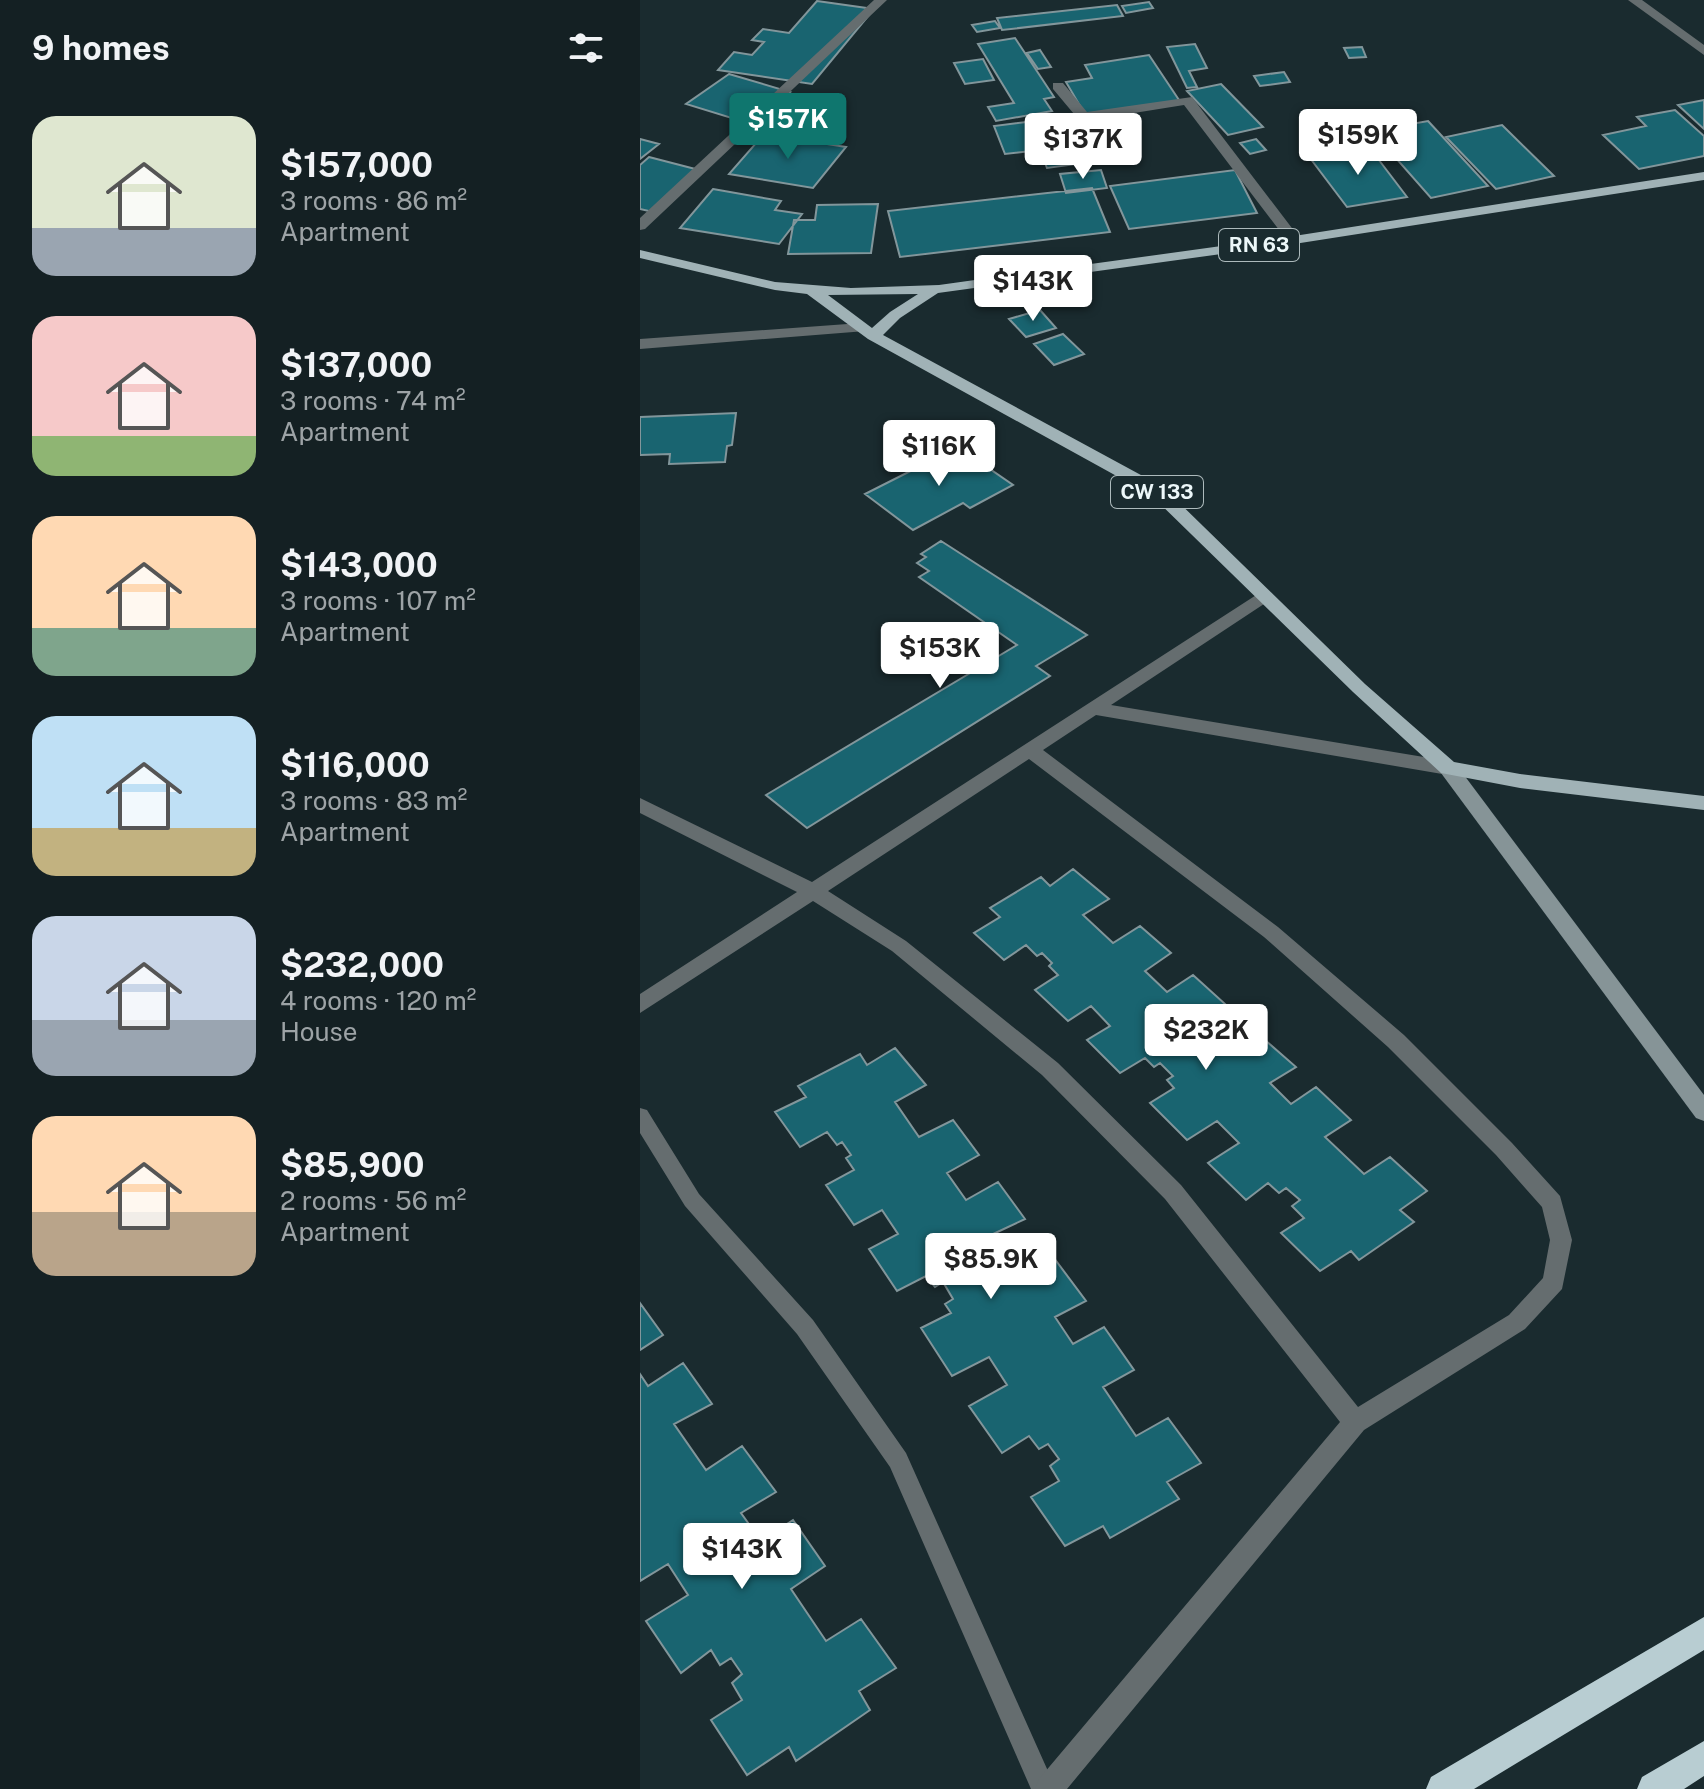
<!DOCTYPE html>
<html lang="en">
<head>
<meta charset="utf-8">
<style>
	:root { --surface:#142023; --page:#212d30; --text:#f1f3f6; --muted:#9da3a6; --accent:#0f766e }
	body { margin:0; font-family:"Public Sans",sans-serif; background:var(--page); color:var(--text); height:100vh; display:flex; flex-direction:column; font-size:30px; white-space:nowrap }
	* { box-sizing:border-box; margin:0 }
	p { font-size:26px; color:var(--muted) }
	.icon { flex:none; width:44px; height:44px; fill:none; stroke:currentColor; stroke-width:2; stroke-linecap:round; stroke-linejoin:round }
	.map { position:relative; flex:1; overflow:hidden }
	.details { display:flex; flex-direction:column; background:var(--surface); width:640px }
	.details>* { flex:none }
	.price { position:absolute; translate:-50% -68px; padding:0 18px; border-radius:8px; background:#fff; color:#222; font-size:26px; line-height:52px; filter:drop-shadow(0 2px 4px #0008) }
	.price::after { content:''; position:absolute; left:50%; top:48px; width:24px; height:18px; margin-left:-12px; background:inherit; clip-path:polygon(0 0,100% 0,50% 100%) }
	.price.current { background:var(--accent); color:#fff }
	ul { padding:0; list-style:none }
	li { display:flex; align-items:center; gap:24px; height:200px; padding:0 32px }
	li span { display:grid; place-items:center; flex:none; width:224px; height:160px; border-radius:24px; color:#555 }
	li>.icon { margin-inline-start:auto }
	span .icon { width:96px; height:96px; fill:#fffc; stroke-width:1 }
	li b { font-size:34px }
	h2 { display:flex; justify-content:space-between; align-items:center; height:96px; padding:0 32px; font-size:34px }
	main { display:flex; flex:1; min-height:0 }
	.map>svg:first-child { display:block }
	.building { fill:#196470; stroke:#82969b; stroke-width:2 }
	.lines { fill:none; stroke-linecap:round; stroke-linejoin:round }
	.service { fill:#656d6f; fill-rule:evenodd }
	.minor { fill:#656d6f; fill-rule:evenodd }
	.secondary { fill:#869497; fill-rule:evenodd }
	.primary { fill:#a0b2b6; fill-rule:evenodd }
	.motorway { fill:#b8cdd2; fill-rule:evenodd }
	.labels { text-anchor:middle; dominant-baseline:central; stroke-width:7; stroke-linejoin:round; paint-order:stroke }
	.shield { fill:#1a2b2f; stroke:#adbabc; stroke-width:2 }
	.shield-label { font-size:20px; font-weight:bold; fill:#ecf7f9 }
</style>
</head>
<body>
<main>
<section class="details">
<h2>9 homes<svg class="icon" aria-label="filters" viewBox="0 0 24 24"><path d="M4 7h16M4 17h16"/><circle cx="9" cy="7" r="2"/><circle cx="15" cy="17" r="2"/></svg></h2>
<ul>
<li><span style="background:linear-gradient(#dfe7d0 70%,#9aa5b1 0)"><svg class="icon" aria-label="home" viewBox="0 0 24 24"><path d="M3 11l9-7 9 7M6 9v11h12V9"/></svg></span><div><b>$157,000</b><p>3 rooms · 86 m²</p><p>Apartment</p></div></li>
<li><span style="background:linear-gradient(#f6c9c9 75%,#8fb573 0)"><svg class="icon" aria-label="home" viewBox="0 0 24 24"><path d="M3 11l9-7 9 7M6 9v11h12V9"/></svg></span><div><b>$137,000</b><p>3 rooms · 74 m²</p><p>Apartment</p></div></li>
<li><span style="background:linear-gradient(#ffd9b3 70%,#7fa58c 0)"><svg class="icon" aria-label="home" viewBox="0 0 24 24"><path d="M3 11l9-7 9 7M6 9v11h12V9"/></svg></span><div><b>$143,000</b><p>3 rooms · 107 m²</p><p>Apartment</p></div></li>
<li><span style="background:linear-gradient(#bfe0f5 70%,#c2b280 0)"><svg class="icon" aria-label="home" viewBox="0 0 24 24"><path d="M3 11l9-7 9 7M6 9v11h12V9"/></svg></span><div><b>$116,000</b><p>3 rooms · 83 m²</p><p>Apartment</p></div></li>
<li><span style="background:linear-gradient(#c9d6e8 65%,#9aa5b1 0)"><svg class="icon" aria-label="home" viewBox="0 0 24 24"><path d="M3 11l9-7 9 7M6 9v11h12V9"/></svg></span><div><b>$232,000</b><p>4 rooms · 120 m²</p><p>House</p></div></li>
<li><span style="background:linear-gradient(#ffd9b3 60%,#b9a48a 0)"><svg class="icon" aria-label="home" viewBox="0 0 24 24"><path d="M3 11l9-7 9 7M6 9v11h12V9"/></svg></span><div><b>$85,900</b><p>2 rooms · 56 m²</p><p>Apartment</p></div></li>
</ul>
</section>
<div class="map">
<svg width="1064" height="1789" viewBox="0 0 1064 1789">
	<rect width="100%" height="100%" fill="#1a2b2f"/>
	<path class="building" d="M177,1l57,8 -62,75 -94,-14 16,-18 18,3 12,-13 -12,-2 11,-11 26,4z
		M509,2l4,6 -27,5 -4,-7z
		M477,5l6,11 -121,14 -5,-12z
		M355,21l5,7 -23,4 -5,-7z
		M375,38l39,59 -10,2 8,12 -56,10 -8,-14 26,-4 -36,-59z
		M555,44l12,24 -18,3 8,16 -10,1 -20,-41z
		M722,47l4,10 -17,1 -5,-10z
		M400,50l11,17 -13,2 -11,-16z
		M509,55l32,48 -94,15 -21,-36 26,-4 -7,-13z
		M343,59l11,21 -29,4 -11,-21z
		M644,72l6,10 -30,4 -6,-10z
		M89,74l61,18 -12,8 -9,-2 -31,22 -52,-16z
		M581,84l42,43 -35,8 -41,-44z
		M1064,100v29l-26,-24z
		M1035,110l29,26v20l-65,13 -36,-34 43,-9 -9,-9z
		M420,118l12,27 11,-2 8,19 -44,6 -7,-18 -35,4 -11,-28z
		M788,121l60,65 -57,12 -59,-67z
		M862,125l52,51 -58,13 -50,-52z
		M124,134l82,13 -33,41 -84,-14z
		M0,139l19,5 -19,15z
		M616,139l10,11 -16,4 -10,-11z
		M729,147l38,50 -60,10 -37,-49z
		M9,157l54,14 -50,41 -13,-3v-44z
		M461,170l6,18 -41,5 -6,-19z
		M595,170l22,43 -128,16 -19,-43z
		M452,188l18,44 -210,25 -12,-46z
		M73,189l68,12 -6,9 27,4 -23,30 -99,-16z
		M238,204l-7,49 -83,1 6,-34h21l2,-15z
		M400,310l16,18 -30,9 -17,-18z
		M423,334l21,20 -30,11 -20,-21z
		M96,413l-4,32 -5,1 -2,16 -56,2 1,-10 -30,1v-38z
		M318,447l55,38 -43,23 -7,-5 -50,27 -48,-36z
		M301,541l146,94 -51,31 14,10 -243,152 -41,-33 251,-150 -98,-68 10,-6 -12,-8 9,-6 -5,-3z
		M433,869l36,30 -26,16 30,28 27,-17 31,27 -26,18 22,21 26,-17 32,29 -28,15 34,33 27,-18 38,33 -26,16 21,21 25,-17 35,33 -26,17 39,37 26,-17 37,34 -27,19 14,12 -55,38 -8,-9 -31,20 -39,-38 23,-15 -12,-12 8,-6 -14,-12 -7,5 -11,-10 -22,17 -38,-37 31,-20 -22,-22 -30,19 -37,-37 24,-15 -7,-8 6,-4 -13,-13 -6,4 -9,-9 -25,15 -33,-33 23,-14 -19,-20 -23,15 -33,-31 23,-15 -9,-9 3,-3 -10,-10 -5,3 -11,-11 -22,15 -30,-27 26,-16 -10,-9 51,-31 9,9z
		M255,1048l31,37 -31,17 24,35 34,-17 26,35 -32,18 19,27 32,-18 27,37 -34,16 30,42 33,-19 32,43 -31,16 18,27 31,-17 30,43 -31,17 33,49 32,-18 33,45 -34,19 12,17 -69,39 -7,-12 -38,20 -34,-49 28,-16 -9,-15 9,-7 -11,-15 -9,5 -10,-13 -27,17 -33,-47 38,-21 -18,-28 -37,19 -31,-48 30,-15 -6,-9 8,-5 -10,-17 -8,5 -9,-11 -29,15 -28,-42 29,-15 -16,-24 -28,15 -28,-40 28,-15 -8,-12 5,-3 -9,-13 -5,3 -10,-13 -27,15 -25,-35 31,-15 -8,-11 62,-32 7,11z
		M0,1303l23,32 -23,15z
		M43,1363l29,41 -38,20 32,46 36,-24 34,46 -35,21 20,28 32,-21 32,46 -34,23 35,52 35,-22 35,49 -37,23 11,19 -74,51 -7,-14 -42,28 -36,-55 31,-20 -10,-17 10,-9 -11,-16 -11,7 -9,-15 -30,23 -35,-52 42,-26 -20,-31 -28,17v-207l8,12z"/>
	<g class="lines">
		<path class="service" d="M0,1108l7,2 52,84 114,126 93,133 150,336h-25l-141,-322 -93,-133 -112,-128 -45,-73z"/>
		<path class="minor" d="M234,0h13l-242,229 -5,1v-12z
			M988,0h14l62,45v10z
			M413,83h10l24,29 105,-15 109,143 -7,4 -5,-1 -105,-138 -100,16 -5,-1 -26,-31z
			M221,323l5,2v6l-226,18v-10z
			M624,590l6,2 3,4 -3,4 -159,105 337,56 7,2 2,5 -2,5 -7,2 -352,-60 -53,35 235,177 126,108 108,108 48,53 12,44 -10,49 -37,40 -161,101 -297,359h-32l4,-10 301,-357 -175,-223 -123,-124 -150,-124 -79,-50 -173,112v-19l157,-102 -157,-79v-15l172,84zM389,759l235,178 124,110 108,108 46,52 8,33 -7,38 -34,37 -151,92 -177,-222 -123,-122 -152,-122 -78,-50z"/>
		<path class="secondary" d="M808,761l7,2 249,332v26l-8,-3 -255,-345 -2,-5 2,-5z"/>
		<path class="primary" d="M1064,172v8l-410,64 -356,49 -38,25 -17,17 280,152 202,197 89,78 66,12 184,22v14l-184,-22 -79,-15 -88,-81 -202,-197 -283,-156 -61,-45 -32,-4 -135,-32v-8l135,32 76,6 88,-3 355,-49zM278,294l-28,18 -18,16 -44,-33z"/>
		<path class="motorway" d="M1064,1617v33l-230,139h-48l5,-12z
			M1064,1741v35l-20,13h-47l5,-12z"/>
	</g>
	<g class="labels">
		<g class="shield">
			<rect x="579" y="229" width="80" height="32" rx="6"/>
			<rect x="471" y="476" width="92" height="32" rx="6"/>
		</g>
		<g class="shield-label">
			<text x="619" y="245">RN 63</text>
			<text x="517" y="492">CW 133</text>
		</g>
	</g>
</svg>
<b class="price current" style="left:148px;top:161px">$157K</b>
<b class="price" style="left:718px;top:177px">$159K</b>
<b class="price" style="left:443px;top:181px">$137K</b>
<b class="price" style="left:393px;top:323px">$143K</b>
<b class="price" style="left:299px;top:488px">$116K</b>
<b class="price" style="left:300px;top:690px">$153K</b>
<b class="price" style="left:566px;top:1072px">$232K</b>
<b class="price" style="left:351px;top:1301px">$85.9K</b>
<b class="price" style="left:102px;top:1591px">$143K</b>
</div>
</main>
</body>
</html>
